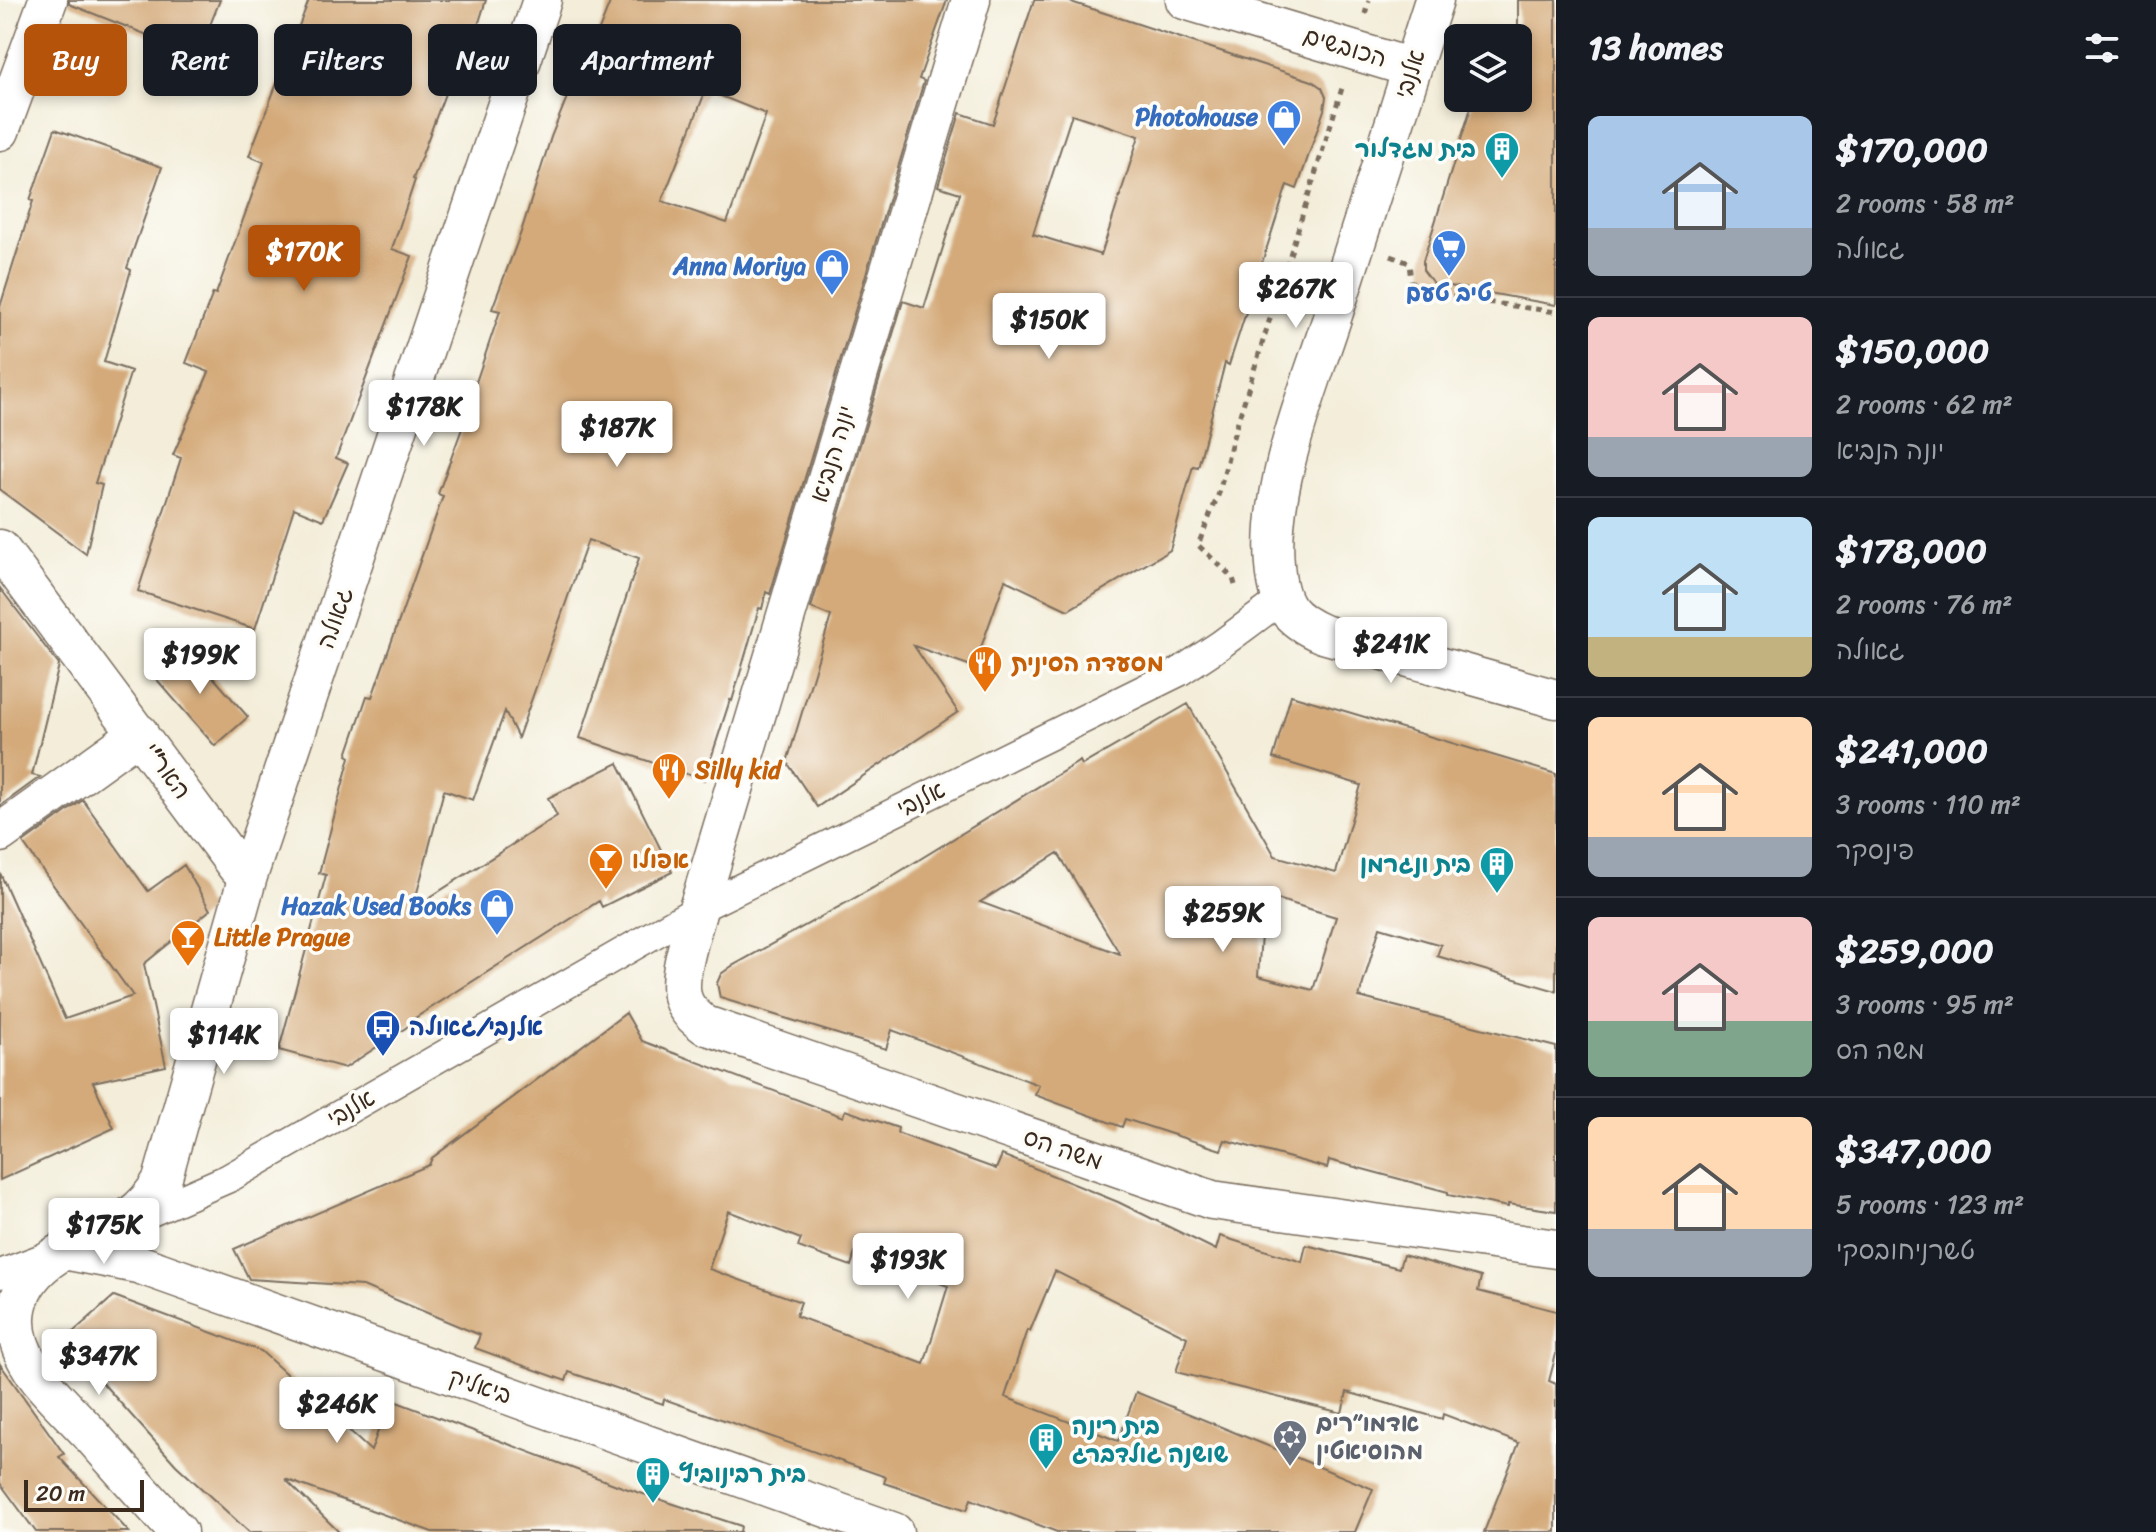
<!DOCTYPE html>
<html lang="en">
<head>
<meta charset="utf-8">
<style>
	:root { --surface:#171b24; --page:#242831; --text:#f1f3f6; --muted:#9ea1a6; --line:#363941; --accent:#b45309 }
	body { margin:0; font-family:Sriracha,"Playpen Sans Hebrew",sans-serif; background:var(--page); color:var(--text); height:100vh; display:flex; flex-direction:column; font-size:30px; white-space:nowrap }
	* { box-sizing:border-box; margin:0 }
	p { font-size:26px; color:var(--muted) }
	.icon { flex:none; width:44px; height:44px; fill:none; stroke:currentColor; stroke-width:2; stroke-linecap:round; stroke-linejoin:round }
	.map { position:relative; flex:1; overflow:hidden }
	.drawer { display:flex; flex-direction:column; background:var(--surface); width:600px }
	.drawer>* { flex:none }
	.banner { position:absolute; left:24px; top:24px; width:760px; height:72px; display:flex; gap:16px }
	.tools { position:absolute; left:1444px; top:24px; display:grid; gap:16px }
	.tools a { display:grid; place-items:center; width:88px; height:88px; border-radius:12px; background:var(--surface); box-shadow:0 4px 12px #0003; font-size:40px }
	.scale { position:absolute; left:24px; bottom:20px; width:120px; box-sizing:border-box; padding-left:8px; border:4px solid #3b2a1e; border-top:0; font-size:22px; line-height:28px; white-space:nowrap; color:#3b2a1e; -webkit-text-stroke:6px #fdfcf7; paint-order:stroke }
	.price { position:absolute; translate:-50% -68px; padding:0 18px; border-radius:8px; background:#fff; color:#222; font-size:26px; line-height:52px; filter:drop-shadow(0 2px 4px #0008) }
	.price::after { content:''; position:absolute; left:50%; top:48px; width:24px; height:18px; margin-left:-12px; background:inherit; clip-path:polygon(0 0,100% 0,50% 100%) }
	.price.active { background:var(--accent); color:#fff }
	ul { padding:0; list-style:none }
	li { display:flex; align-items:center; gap:24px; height:200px; padding:0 32px }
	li+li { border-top:2px solid var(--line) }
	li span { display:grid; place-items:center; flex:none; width:224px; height:160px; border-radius:12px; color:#555 }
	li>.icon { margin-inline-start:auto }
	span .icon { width:96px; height:96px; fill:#fffc; stroke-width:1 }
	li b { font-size:34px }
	h2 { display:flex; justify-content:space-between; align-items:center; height:96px; padding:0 32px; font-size:34px }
	.tag { padding:0 28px; border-radius:12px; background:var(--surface); box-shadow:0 4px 12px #0003; font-size:28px; line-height:72px }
	.tag.active { background:var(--accent); color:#fff }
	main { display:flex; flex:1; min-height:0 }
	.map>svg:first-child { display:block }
	.building { fill:#d4aa7a; fill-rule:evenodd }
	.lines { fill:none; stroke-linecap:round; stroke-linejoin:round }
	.pedestrian-casing { stroke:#7b6e5f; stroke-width:31 }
	.minor-casing { stroke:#7b6e5f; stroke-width:41 }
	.path { stroke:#7b6e5f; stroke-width:5; stroke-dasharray:6 6; stroke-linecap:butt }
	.pedestrian { stroke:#fff; stroke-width:28 }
	.minor { stroke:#fff; stroke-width:38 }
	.labels { text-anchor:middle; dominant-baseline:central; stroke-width:7; stroke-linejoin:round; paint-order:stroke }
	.street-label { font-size:24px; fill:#3b2a1e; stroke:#fdfcf7 }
	.shop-label { font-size:24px; font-weight:bold; fill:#366cbe; stroke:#fdfcf7; text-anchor:end }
	.culture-label { font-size:24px; font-weight:bold; fill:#0d838f; stroke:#fdfcf7; text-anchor:end }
	.food-label { font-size:24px; font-weight:bold; fill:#c56008; stroke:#fdfcf7; text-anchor:start }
	.transit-label { font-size:24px; font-weight:bold; fill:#164399; stroke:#fdfcf7; text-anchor:start }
	.worship-label { font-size:24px; font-weight:bold; fill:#5b616d; stroke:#fdfcf7; text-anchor:start }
</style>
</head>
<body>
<main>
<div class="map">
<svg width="1556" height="1532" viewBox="0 0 1556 1532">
	<rect width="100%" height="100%" fill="#fdfcf7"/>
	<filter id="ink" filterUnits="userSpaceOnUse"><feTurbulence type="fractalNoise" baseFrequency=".0125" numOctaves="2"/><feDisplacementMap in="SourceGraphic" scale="16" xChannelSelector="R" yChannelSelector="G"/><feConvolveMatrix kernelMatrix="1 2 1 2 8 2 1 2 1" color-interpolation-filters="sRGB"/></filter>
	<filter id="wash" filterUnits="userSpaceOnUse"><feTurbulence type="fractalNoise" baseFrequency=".006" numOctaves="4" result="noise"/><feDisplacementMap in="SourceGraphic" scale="32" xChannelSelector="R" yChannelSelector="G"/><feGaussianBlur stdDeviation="1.8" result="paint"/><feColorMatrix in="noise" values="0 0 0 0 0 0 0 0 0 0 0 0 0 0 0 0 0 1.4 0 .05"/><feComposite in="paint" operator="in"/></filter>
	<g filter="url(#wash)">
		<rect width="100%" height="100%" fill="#f3edd9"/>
		<g id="blocks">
			<path class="building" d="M69,0h151l-22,55 -129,-51z
				M309,0h177l-27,86 -10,-3 -36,96 2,1 -23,69 20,7 -76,202 12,5 -25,57 -29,-12 -39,121 -117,-38 43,-133 -8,-3 36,-83 -23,-9 27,-70 3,1 48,-132 -15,-6z
				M611,0h336l-28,79 5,2 -154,513 -4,-2 -4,17 -3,-1 -27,93 -2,-1 -26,80 -124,-42 59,-180 -51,-18 -70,198 -13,-27 -32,89 -29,-10 -31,118 144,-92 -9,-18 70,-35 54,109 -70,35 -3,-6 -187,119 1,3 -68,45 -66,-18 47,-175 -7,-2 31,-116 -3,-2 20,-59 5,1 71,-201 -5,-2 33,-90 -2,-1 31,-92 -8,-2 29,-77 30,-95 27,-67 4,2zM706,90l60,24 -39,109 -65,-22z
				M1034,0h31l247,81 10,7 4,9 -2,13 -27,79 -10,-4 -58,180 -4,-2 -27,104 -5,-1 -23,84 -102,60 -63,-30 -31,87 -60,-21 44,66 -141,95 -30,-45 44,-146 -20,-8 92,-307 21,7 36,-115 -22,-7 22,-73 33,11zM1072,114l67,22 -38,119 -68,-21z
				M1518,0h38v305l-123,-22 -10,-13v-9l51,-163h44z
				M55,129l107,38 -35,101 4,2 -27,92 27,9 -36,112 7,2 -16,69 -86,-64v-183l33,-106 -3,-1z
				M0,588l59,77 -27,110 8,2 -40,29z
				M185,645l63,72 -33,29 -63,-72z
				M1291,695l265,79v217l-119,-35 4,-11 -61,-18 -21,70 197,50v164l-48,-7v3l-60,-12v-3l-119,-32 -2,8 -102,-28 -4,10 -96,-31 -3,8 -87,-32 4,-10 -147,-55 -6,19 -166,-51 -3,-15 4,-9 11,-8 141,-78 207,-127 2,4 106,-61 87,152 61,17 25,-88 -88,-27zM1058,853l62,101 -140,-52zM1264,895l72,22 -23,73 -55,-14z
				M83,800l65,91 36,-26 26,45 -66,54 22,102 -73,16 21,46 -114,52v-307l65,146 68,-23 -110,-153z
				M626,1013l16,28 201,76 2,-7 53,18 -1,5 99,36 6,-14 116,47 98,48 4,-14 82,26 4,-17 93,23 4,-13 78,22 -3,14 78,20v43l-7,27 7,3v148h-72l35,-89 -76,-29 -1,5 -95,-27 -5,21 -166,-41 11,-35 -132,-66 -25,60 -3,-1 -22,67 113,44 18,-49 237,97 -18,43h-298l-86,-33 -4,11 -83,-27 2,-6 -222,-78 -1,5 -94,-32 -3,9 -91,-33 5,-13 -117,-49 -114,-7 -15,-30 195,-84 3,-7zM728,1211l73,28 -3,8 53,19 4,-14 93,34 -24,78 -128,-48 5,-14 -92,-33z
				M114,1296l147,55 110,100 18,-52 233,88 119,39 -1,6h-308l-147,-53 54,53h-90l-73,-67 -112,-125z
				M0,1364l64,90 -5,3 70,75h-93l-36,-49z"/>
		</g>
	</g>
	<g filter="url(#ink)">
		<use href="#blocks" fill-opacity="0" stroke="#7b6e5f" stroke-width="2"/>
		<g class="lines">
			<g class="pedestrian-casing">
				<path id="pedestrian" d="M133,1220l96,-42 469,-269 481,-237 41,-27 62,-46
					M0,1274l48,-18"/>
			</g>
			<g class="minor-casing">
				<path id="minor" d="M971,0l-273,909c-6,24 -24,72 -14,93 4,10 13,17 21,23l507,175 344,49
					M1185,0l227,68
					M1434,0c-34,106 -68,212 -102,318 -24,74 -64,169 -57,247 3,39 13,54 48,69l233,65
					M0,131l48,-131
					M0,549l237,318 11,9
					M0,833l139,-100
					M64,1250l74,14 756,268
					M178,1532c-29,-32 -58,-64 -86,-96 -18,-20 -48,-47 -61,-69 -27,-42 -17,-84 24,-111 42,-27 80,-27 107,-76l86,-304 294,-876"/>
			</g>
			<path class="path" d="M1365,14l4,-14
				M1391,256l18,7 2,18 11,12 134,19
				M1235,585l-2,-7 -35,-33 21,-52 14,-56 110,-352"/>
			<use href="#pedestrian" class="pedestrian"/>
			<use href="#minor" class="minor"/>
		</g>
	</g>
	<defs>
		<g id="shop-pin" transform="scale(1.8)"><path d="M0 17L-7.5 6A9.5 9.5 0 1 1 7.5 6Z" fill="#3f7fe0" stroke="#fdfcf7"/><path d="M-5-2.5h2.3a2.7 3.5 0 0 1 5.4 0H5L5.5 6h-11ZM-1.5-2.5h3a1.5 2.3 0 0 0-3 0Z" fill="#fff"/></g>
		<g id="building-pin" transform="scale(1.8)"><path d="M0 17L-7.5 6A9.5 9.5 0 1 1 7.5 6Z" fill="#0f9aa8" stroke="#fdfcf7"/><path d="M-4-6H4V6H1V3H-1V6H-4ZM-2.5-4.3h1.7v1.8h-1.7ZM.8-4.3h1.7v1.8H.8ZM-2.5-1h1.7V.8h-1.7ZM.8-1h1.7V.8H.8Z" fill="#fff"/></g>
		<g id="supermarket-pin" transform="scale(1.8)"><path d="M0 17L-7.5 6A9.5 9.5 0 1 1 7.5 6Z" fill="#3f7fe0" stroke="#fdfcf7"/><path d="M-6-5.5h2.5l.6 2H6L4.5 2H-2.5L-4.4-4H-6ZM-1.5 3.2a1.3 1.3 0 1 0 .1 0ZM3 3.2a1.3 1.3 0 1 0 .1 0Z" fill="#fff"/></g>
		<g id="restaurant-pin" transform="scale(1.8)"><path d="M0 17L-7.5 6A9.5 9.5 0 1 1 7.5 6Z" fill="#e8710a" stroke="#fdfcf7"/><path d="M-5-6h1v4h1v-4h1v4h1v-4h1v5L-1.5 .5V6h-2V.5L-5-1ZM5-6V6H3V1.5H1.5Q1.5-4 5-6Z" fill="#fff"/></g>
		<g id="bar-pin" transform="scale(1.8)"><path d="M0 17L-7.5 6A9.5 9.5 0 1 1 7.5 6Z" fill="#e8710a" stroke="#fdfcf7"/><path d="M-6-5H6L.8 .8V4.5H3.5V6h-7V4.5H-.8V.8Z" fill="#fff"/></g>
		<g id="bus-pin" transform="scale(1.8)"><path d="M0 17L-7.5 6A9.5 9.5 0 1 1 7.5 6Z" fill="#1a4fb4" stroke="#fdfcf7"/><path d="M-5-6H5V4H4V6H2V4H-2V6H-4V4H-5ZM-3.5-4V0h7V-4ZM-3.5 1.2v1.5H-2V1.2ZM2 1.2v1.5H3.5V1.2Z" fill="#fff"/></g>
		<g id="synagogue-pin" transform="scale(1.8)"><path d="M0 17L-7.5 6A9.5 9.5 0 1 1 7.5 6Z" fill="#6b7280" stroke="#fdfcf7"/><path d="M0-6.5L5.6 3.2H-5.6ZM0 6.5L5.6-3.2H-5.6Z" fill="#fff"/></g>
	</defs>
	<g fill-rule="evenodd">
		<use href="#shop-pin" x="1284" y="117"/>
		<use href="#building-pin" x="1502" y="149"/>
		<use href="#supermarket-pin" x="1449" y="247"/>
		<use href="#shop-pin" x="832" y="266"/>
		<use href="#restaurant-pin" x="985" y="663"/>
		<use href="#restaurant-pin" x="669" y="770"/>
		<use href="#bar-pin" x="606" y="860"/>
		<use href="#building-pin" x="1497" y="864"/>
		<use href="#shop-pin" x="497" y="906"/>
		<use href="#bar-pin" x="188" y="937"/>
		<use href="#bus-pin" x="383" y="1027"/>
		<use href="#synagogue-pin" x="1290" y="1437"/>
		<use href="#building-pin" x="1046" y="1440"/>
		<use href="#building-pin" x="653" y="1474"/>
	</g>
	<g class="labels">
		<g class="street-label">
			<text transform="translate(1345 47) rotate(17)">הכובשים</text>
			<text transform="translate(1410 74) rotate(-72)">אלנבי</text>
			<text transform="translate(833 454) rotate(-73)">יונה הנביא</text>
			<text transform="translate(335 618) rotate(-71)">גאולה</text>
			<text transform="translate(167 771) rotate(54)">האר"י</text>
			<text transform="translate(921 799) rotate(-26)">אלנבי</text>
			<text transform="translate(351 1108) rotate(-30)">אלנבי</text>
			<text transform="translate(1063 1149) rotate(19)">משה הס</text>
			<text transform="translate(480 1386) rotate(19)">ביאליק</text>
		</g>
		<g class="shop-label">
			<text x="1258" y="117">Photohouse</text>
			<text x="806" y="266">Anna Moriya</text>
			<text x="1449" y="293" text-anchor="middle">טיב טעם</text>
			<text x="471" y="906">Hazak Used Books</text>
		</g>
		<g class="culture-label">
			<text x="1476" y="149">בית מגדלור</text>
			<text x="1471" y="864">בית ונגרמן</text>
			<text x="1072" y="1426" text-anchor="start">בית רינה<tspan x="1072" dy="28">שושנה גולדברג</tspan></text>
			<text x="679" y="1474" text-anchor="start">בית רבינוביץ</text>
		</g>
		<g class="food-label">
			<text x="1011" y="663">מסעדה הסינית</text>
			<text x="695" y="770">Silly kid</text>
			<text x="632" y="860">אפולו</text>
			<text x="214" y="937">Little Prague</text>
		</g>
		<g class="transit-label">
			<text x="409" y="1027">אלנבי/גאולה</text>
		</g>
		<g class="worship-label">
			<text x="1316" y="1423">אדמו״רים<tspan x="1316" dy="28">מהוסיאטין</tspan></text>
		</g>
	</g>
</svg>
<div class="tools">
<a><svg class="icon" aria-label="layers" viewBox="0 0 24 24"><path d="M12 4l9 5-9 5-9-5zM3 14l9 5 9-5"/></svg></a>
</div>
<div class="scale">20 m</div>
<b class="price active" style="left:304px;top:293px">$170K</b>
<b class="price" style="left:1296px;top:330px">$267K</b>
<b class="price" style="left:1049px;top:361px">$150K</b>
<b class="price" style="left:424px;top:448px">$178K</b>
<b class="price" style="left:617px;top:469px">$187K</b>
<b class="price" style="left:1391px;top:685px">$241K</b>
<b class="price" style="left:200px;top:696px">$199K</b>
<b class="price" style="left:1223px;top:954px">$259K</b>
<b class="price" style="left:224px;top:1076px">$114K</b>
<b class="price" style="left:104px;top:1266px">$175K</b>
<b class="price" style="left:908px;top:1301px">$193K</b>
<b class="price" style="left:99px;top:1397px">$347K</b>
<b class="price" style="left:337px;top:1445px">$246K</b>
<div class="banner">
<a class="tag active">Buy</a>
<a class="tag">Rent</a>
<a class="tag">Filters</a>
<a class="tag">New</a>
<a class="tag">Apartment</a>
</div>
</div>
<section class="drawer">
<h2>13 homes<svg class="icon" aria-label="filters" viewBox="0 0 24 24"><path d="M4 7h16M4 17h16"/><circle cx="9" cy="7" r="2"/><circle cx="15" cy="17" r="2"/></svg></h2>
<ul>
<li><span style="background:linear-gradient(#a9c7e8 70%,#9aa5b1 0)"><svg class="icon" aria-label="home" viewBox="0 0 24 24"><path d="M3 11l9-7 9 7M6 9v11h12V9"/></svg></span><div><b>$170,000</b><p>2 rooms · 58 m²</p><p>גאולה</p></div></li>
<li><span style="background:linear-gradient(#f6c9c9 75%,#9aa5b1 0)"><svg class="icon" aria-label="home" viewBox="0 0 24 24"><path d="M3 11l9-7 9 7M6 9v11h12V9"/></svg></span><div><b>$150,000</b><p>2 rooms · 62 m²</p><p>יונה הנביא</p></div></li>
<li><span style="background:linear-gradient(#bfe0f5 75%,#c2b280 0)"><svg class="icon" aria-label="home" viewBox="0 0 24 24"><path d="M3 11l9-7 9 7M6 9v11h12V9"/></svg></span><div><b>$178,000</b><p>2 rooms · 76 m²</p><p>גאולה</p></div></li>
<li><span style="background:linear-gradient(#ffd9b3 75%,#9aa5b1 0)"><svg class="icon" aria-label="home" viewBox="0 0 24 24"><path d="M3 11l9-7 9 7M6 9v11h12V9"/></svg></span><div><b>$241,000</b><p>3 rooms · 110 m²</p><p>פינסקר</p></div></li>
<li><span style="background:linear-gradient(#f6c9c9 65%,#7fa58c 0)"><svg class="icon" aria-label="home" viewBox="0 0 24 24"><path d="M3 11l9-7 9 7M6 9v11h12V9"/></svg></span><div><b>$259,000</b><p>3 rooms · 95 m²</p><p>משה הס</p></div></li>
<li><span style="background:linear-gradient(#ffd9b3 70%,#9aa5b1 0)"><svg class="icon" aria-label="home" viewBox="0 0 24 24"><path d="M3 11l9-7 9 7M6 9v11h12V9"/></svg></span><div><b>$347,000</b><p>5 rooms · 123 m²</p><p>טשרניחובסקי</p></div></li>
</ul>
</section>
</main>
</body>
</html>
